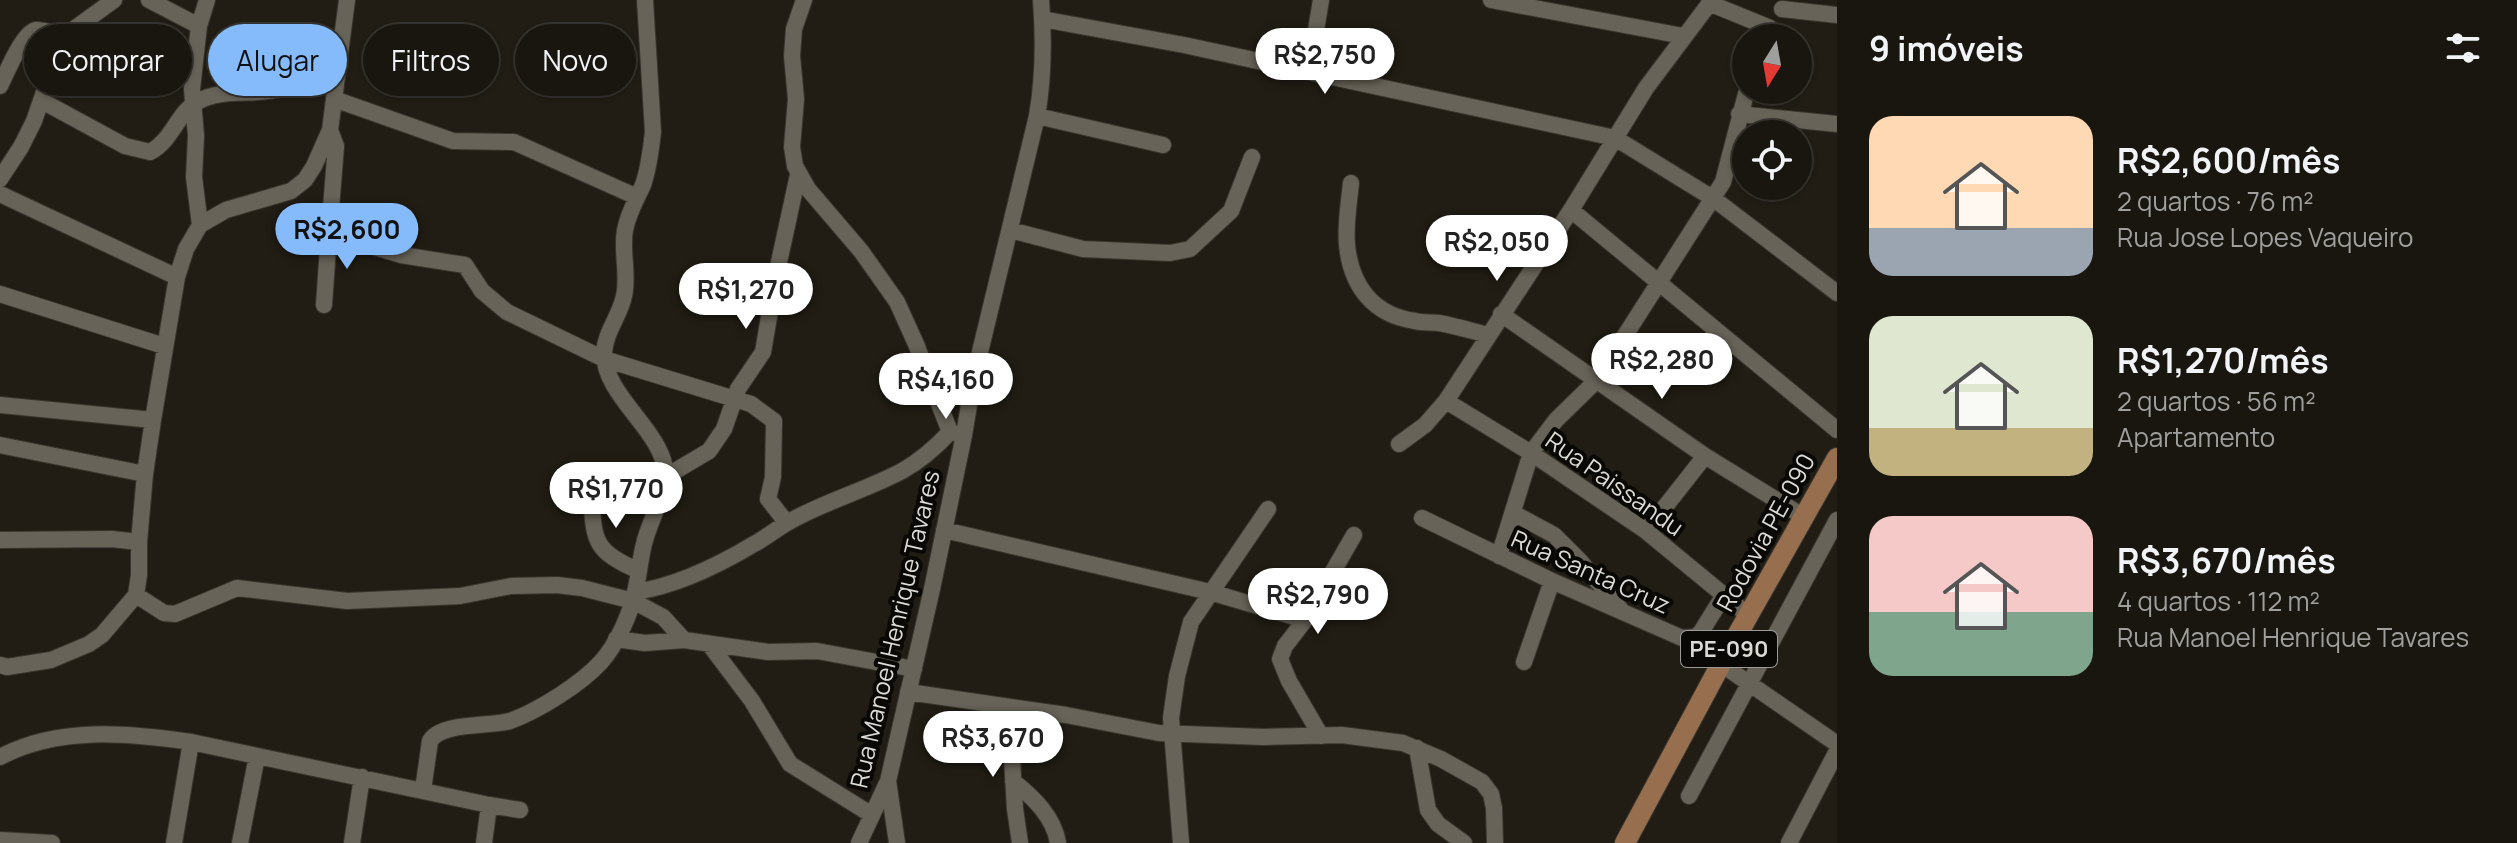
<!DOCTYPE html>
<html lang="pt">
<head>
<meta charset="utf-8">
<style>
	:root { --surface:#19160f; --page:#26231d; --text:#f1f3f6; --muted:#9f9f9e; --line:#37352f; --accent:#86bbfb }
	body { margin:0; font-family:Manrope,sans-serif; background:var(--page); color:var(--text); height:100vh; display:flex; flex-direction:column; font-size:30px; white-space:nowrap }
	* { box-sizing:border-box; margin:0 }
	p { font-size:26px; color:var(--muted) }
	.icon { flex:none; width:44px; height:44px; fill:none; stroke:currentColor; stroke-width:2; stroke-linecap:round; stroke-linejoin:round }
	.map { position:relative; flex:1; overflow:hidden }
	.side { display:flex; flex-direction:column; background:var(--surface); width:680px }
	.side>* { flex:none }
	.hud { position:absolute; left:24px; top:24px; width:760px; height:72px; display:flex; gap:16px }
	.needle { width:52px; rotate:191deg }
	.buttons { position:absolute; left:1732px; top:24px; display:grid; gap:16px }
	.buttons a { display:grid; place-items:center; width:80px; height:80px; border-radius:50%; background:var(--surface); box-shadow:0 2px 6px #0004,0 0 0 2px var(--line); font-size:40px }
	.price { position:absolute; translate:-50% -68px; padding:0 18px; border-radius:28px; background:#fff; color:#222; font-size:26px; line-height:52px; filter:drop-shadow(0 2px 4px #0008) }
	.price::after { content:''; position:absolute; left:50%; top:48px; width:24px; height:18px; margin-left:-12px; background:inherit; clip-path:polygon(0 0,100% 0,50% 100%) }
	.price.active { background:var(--accent); color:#111 }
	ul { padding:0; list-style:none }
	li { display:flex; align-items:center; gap:24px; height:200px; padding:0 32px }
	li span { display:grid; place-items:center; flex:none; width:224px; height:160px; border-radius:24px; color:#555 }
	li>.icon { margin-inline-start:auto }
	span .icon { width:96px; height:96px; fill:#fffc; stroke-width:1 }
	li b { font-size:34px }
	h2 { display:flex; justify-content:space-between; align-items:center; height:96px; padding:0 32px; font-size:34px }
	.pill { padding:0 28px; border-radius:36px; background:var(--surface); box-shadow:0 2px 6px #0004,0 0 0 2px var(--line); font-size:28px; line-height:72px }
	.pill.active { background:var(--accent); color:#111 }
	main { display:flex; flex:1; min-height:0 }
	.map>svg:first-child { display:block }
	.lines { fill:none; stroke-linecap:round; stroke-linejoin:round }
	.minor-casing { stroke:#393630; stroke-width:18 }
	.major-casing { stroke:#393630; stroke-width:22 }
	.minor { stroke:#686358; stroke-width:16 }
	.major { stroke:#976f4f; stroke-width:20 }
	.labels { text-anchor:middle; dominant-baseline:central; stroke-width:8; stroke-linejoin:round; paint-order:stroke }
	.shield { fill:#090805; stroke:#9d9b96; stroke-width:2 }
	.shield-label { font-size:22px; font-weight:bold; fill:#dddad4 }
	.street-label { font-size:24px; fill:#dddad4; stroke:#090805 }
</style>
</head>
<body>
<main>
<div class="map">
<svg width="1837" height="843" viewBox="0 0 1837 843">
	<rect width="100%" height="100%" fill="#211d14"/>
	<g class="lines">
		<g class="minor-casing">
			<path id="minor" d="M149,0l50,26
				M804,0l-10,29 -2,27 4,43 -4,48 3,19 13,23 53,62 36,51 19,42 34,88
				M1491,0l192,36
				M1709,3l61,25
				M1782,9l55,6
				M1042,19l142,26 431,93 99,61 123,94
				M234,47l75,24
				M1309,72l12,-72
				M0,86c6,-12 23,-54 36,-56 8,-1 19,4 27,7
				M334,99l119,42 61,1 123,55
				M42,101l83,45 25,6c22,-11 28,-40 47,-50 26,-15 59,-5 86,-14 19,-6 41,-27 57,-39
				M1739,114l98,10
				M1037,116l126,29
				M330,130l6,16 -7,87 72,22 64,10 17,26 25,21 97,47 147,45 23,17 -1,56 -5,22 18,23
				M0,179l21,-32 13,-26 29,-84 51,-37
				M1351,183c-2,20 -6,42 -4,62 4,41 26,70 68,76 8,2 16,1 24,2 17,3 33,8 49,12
				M0,194l177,83
				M1571,210l266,220
				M200,225l-6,-48 2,-41 -4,-47 7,-63 8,-26
				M1010,230l73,19 87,4 20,-4 41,-38 21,-54
				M0,294l164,52
				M324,305l5,-72
				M1501,314l204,142 99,61
				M1446,401l85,52 115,78 102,84
				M0,405l153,15
				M1399,444l26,-19 21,-24 125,-191 75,-122 66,-88
				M0,445l145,29
				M665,477l44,-26 15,-22 14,-40 25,-37 13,-76 22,-101
				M591,491c3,50 1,59 48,80
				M1513,513l41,22 27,27 40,48
				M1422,518l130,63 130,57 14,-1 5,-5 23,-37
				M944,530l266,62 95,28
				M1646,531l59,-75
				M0,540l112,-1 27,3
				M1499,556l32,-103 25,-33 40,-39 127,-199 24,-92
				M635,592c41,-6 84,-27 119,-48 15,-8 27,-19 42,-26 34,-18 72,-29 106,-47 18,-10 34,-24 48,-39l10,2
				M136,595l28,18 11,1 62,-26 110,13 113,-5 51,-10 46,-1 25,3 51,13 30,16 21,23
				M616,639l29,4 39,-3 84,12 49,-1 97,18
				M709,644l43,57 38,63 82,51
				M1524,662l28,-81
				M1721,664l116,80
				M0,665l7,2 44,-7 38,-16 13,-9 34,-40 3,-20v-33l6,-68 8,-54 24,-143 9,-28 14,-24 26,-15 65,-19 14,-11 9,-14 16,-36 17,-130
				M908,692l158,23 93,18 104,4 79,-2 61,8 38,16 41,23 9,12 3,14 1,35
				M1009,708l6,101 5,34
				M1321,736l-32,-55 -9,-22 5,-13 20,-26 49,-85
				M1417,748l11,62 10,14 26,19
				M0,757c59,-31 127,-24 191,-15l298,63 31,5
				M888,781l9,62
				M1013,781c20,16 41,36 45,62
				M423,790l7,-49c11,-19 59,-14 80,-20 28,-10 71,-37 91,-59 16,-18 29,-47 34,-70 4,-16 5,-33 9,-48 6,-27 29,-59 18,-87 -13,-35 -58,-66 -58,-104 1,-21 16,-37 20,-57 5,-22 -3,-44 1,-66 3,-16 11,-30 18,-45 6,-17 8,-36 10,-53l-8,-132
				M1689,796l148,-276
				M0,840l52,3
				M174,843l17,-101
				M240,843l17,-87
				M352,843l10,-66
				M484,843l5,-38
				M859,843l29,-62 44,-192 32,-154 9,-54 64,-265c7,-40 7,-76 4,-116
				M1181,843l-10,-125 6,-42 14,-54 77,-113
				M1789,843l48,-92"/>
		</g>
		<g class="major-casing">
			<path id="major" d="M1625,843l96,-179 116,-206"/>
		</g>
		<use href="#minor" class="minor"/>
		<use href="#major" class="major"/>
	</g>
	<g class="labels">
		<rect class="shield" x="1681" y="631" width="96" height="36" rx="6"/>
		<g class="shield-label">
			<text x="1729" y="649">PE-090</text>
		</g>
		<g class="street-label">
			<text transform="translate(1615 483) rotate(35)">Rua Paissandu</text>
			<text transform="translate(1765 532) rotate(-61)">Rodovia PE-090</text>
			<text transform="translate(1591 571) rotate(24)">Rua Santa Cruz</text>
			<text transform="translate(894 629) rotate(-77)">Rua Manoel Henrique Tavares</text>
		</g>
	</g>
</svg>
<div class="buttons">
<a><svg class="needle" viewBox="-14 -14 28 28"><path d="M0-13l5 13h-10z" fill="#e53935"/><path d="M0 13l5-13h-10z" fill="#9f9f9e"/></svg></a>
<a><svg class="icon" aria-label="locate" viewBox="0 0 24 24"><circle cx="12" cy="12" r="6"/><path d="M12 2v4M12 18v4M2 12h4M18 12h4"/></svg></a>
</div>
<b class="price" style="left:1325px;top:96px">R$2,750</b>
<b class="price active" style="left:347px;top:271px">R$2,600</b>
<b class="price" style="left:1497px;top:283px">R$2,050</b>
<b class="price" style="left:746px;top:331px">R$1,270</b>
<b class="price" style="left:1662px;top:401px">R$2,280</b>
<b class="price" style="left:946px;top:421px">R$4,160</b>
<b class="price" style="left:616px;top:530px">R$1,770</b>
<b class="price" style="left:1318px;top:636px">R$2,790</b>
<b class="price" style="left:993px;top:779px">R$3,670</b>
<div class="hud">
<a class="pill">Comprar</a>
<a class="pill active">Alugar</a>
<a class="pill">Filtros</a>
<a class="pill">Novo</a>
</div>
</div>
<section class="side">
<h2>9 imóveis<svg class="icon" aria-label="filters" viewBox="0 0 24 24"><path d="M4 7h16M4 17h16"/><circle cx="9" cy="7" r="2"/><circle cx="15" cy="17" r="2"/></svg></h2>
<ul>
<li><span style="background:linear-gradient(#ffd9b3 70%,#9aa5b1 0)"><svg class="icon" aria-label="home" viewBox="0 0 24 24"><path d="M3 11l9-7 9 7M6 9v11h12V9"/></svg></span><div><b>R$2,600/mês</b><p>2 quartos · 76 m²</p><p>Rua Jose Lopes Vaqueiro</p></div></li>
<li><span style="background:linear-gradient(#dfe7d0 70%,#c2b280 0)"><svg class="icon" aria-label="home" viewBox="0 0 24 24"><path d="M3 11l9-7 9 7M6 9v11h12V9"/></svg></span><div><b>R$1,270/mês</b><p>2 quartos · 56 m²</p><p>Apartamento</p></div></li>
<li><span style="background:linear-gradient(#f6c9c9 60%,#7fa58c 0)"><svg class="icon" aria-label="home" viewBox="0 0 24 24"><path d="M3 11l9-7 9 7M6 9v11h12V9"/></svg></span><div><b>R$3,670/mês</b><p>4 quartos · 112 m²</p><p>Rua Manoel Henrique Tavares</p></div></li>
</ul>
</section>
</main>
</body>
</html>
